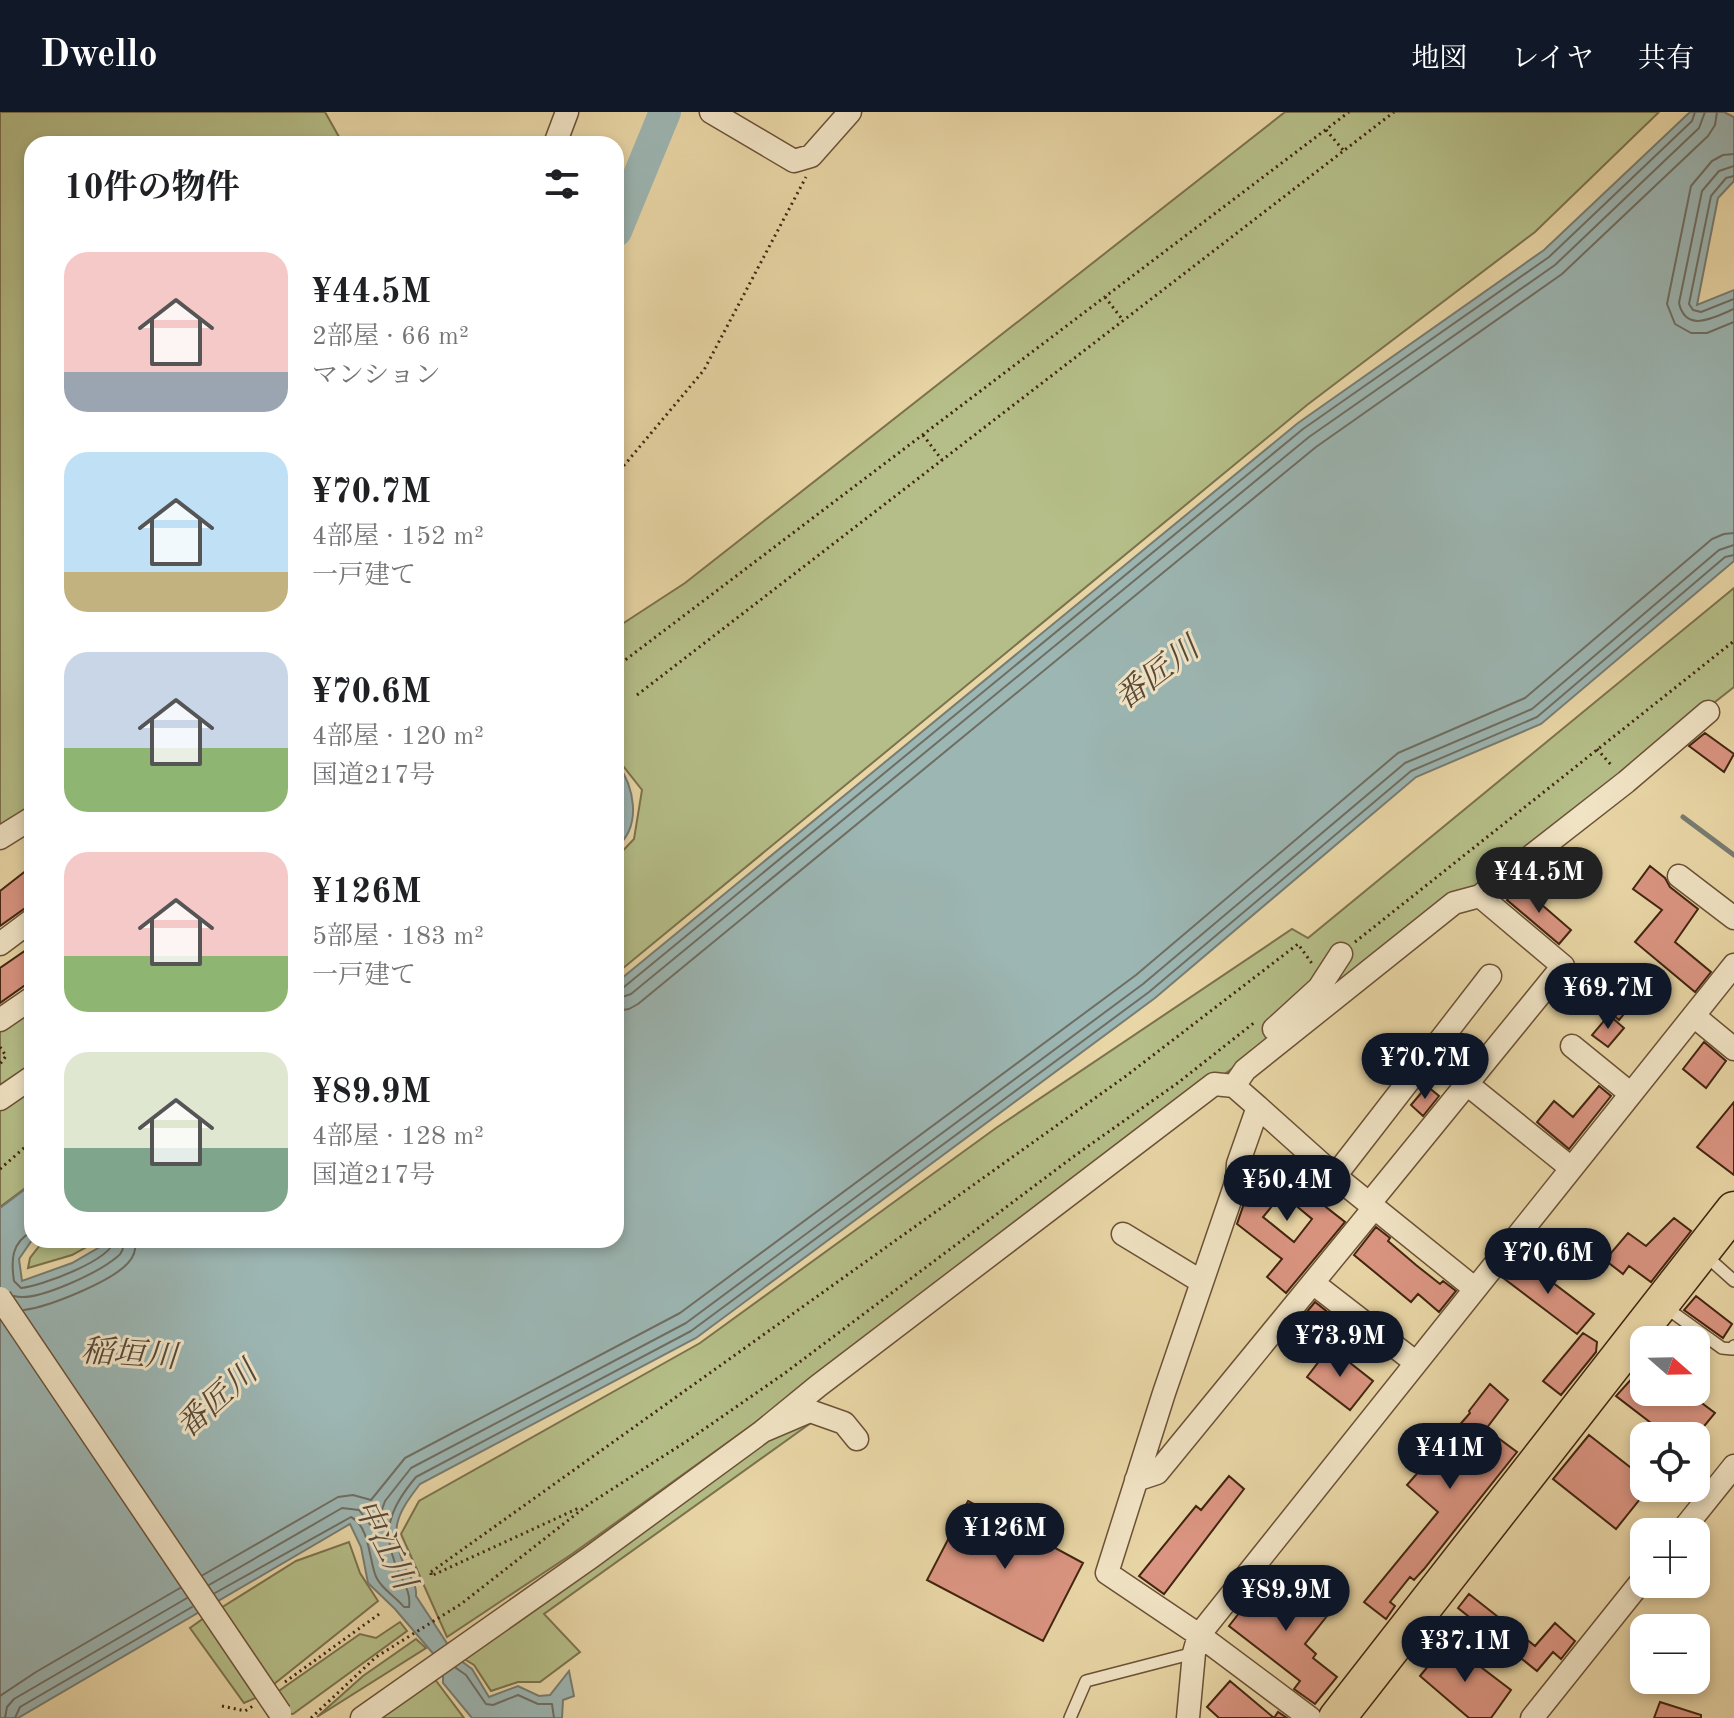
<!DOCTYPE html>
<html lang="ja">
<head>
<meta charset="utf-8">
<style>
	:root { --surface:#fff; --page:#f2f2f2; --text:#202124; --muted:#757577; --accent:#111827 }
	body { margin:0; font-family:"Old Standard TT","Noto Serif JP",serif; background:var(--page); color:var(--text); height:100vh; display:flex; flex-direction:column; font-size:30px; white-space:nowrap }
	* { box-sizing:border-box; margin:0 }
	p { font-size:26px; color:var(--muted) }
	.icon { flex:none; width:44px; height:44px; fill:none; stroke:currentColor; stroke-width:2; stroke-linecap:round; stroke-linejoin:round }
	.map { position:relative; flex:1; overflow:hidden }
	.side { position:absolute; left:24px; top:24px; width:600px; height:1112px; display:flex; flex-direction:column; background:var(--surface); border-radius:24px; box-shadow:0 4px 12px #0003 }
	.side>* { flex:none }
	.needle { width:52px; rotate:110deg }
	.fabs { position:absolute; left:1630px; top:1214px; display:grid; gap:16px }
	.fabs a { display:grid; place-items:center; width:80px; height:80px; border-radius:16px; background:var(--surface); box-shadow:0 4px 12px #0003; font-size:40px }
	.price { position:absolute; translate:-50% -68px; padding:0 18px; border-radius:28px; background:var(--accent); color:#fff; font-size:26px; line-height:52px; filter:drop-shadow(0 2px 4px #0008) }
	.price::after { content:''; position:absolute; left:50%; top:48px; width:24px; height:18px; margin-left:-12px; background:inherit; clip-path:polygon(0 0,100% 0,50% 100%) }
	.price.selected { background:#222; color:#fff }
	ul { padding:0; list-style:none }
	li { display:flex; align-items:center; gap:24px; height:200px; padding:0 40px }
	li span { display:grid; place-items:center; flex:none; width:224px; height:160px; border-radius:24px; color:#555 }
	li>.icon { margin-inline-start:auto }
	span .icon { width:96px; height:96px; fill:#fffc; stroke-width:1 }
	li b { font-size:34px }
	h2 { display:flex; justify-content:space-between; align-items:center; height:96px; padding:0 40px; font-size:34px }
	header { display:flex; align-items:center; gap:48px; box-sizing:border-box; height:112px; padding:0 40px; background:var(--accent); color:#fff }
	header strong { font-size:38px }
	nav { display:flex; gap:44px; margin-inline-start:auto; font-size:28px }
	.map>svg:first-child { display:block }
	.green { fill:#b5be88; stroke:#7c724c; stroke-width:2 }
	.water { fill:#9cb6b3; stroke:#787c72; stroke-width:2 }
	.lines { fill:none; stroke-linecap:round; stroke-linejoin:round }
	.shore { stroke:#6f6e62; stroke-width:2 }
	.stream { stroke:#787c72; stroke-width:5 }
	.river { stroke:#9cb6b3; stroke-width:32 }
	.building { fill:#db9582; stroke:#422510; stroke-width:2; fill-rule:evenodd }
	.service-casing { stroke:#6c5136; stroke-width:14 }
	.minor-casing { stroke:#6c5136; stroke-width:25 }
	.trunk-casing { stroke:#422510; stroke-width:39 }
	.path { stroke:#422510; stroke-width:3; stroke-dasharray:2 4; stroke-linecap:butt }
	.service { stroke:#f1e4c5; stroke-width:11 }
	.minor { stroke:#f1e4c5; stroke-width:22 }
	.trunk { stroke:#e9d6a6; stroke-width:36 }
	.minor-bridge-casing { stroke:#6c5136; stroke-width:25; stroke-linecap:butt }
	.minor-bridge { stroke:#f1e4c5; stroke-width:22 }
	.labels { text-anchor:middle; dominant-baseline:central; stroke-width:6; stroke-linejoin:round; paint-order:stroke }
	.water-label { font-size:32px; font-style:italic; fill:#584939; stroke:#f1e4c5 }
</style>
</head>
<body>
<header>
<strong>Dwello</strong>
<nav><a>地図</a><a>レイヤ</a><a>共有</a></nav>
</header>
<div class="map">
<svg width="1734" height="1606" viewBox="0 0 1734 1606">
	<rect width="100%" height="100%" fill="#e9d6a6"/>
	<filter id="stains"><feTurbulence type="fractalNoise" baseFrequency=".0025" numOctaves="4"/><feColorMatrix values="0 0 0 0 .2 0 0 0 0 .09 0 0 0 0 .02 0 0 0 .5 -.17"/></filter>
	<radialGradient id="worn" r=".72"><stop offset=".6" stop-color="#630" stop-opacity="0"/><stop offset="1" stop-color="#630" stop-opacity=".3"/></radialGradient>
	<path class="green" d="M0,0h325l18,32h-311v662l-32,20z
		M1285,0h374l-124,120 -228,173 -691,569v-116l18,-19 8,-49 -26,-33v-129l69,-45z
		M1734,476v99l-250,197 -156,113 -516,385 -240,172 -125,83 -46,-103 18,-33 281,-158 296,-215 296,-199 16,9z
		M32,899v172l-32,24v-175z
		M44,1128h55l-27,15 -44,13 2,-10z
		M815,1308l-271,194 36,38 -40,30h-22l-27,9 -17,-26 -15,-9 306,-216z
		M349,1430l11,31 18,28 -109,87 -53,-77 80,-50z
		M204,1506l56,78 -16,7 -54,-75z
		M400,1510l7,9 -114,83 -8,-1 -12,-18 87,-61 16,4z
		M416,1527l10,9 -109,69 46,-41z
		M434,1566l30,40h-83z"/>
	<path class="water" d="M1690,0h34l10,5v64l-16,17 -21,107 37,-15v271l-193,163 -125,53 -261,221 -459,340 -276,146c-23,30 -32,45 -15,83 5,11 12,17 11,29l40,61 16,12 17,28 29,-11 21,10 11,-1 19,-24 5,25 -11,4 -1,18h-90l-29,-35v-18l-48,-56 -27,-26 -7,-36 -11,-23 -332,194h-18v-510l32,-24v56l-13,19 3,22 50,-18 40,-23h504v-257l682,-560 246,-173z
		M616,649c18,25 27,64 0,87z"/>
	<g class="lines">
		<path class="shore" d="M1734,42l-11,1 -11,6 -21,25 -24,118 8,20 16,9h16l27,-11
			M1734,54l-15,5 -17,20 -23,112c7,31 36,14 55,6
			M1734,64l-8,2 -15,18 -22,108 4,6 8,2 33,-13
			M616,877l8,-2 679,-558 246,-172 143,-136 3,-9
			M616,887l15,-5 678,-557 246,-172 144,-137 6,-16
			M616,899l13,-2 9,-5 678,-557 246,-173 146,-138 7,-11 2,-13
			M32,1120c-21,10 -21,29 -18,49l7,7c20,-2 91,-28 93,-48
			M14,1184c22,7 85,-24 103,-39 6,-4 7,-10 7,-17
			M24,1198c24,-3 87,-28 104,-47 6,-6 8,-14 8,-23
			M203,1463l135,-78 15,-2 18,5 34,-42 275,-145 456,-338 262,-222 127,-55 187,-159 12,-5 10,-1
			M209,1473l133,-77 17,2 13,17h4l9,-26 26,-33 275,-145 457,-339 262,-221 127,-54 187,-159 15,-5
			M215,1481l136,-76c18,9 18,40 24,57 4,13 21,23 29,33h5c2,-13 -4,-22 -10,-35 -19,-39 -10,-63 17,-95l275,-146 458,-339 262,-221 126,-54 188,-160 9,-2
			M456,1556l10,7 20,29 7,1 25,-10 20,9h14l2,14
			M0,1584l36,-24 144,-84
			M5,1606l2,-11 7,-8 173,-101
			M15,1606l5,-11 172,-100"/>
		<path class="stream" d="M1683,705l51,38"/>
		<path class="river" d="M616,119l49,-119"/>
	</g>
	<path class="building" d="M1705,621l29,21 -10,18 -35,-26z
		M32,754v40l-8,3 -24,17v-35z
		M1650,754l15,12 5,9 28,22 -23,33 36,30 -16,20 -60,-50 27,-32 -29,-21z
		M1519,773l52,45 -12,14 -52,-44z
		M32,834v38l-8,2 -24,17v-35z
		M1606,869l27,22 -14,17 -26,-22z
		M1609,903l15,13 -16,19 -16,-12z
		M1704,930l22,19 -20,27 -23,-19z
		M1427,974l12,10 -16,20 -12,-11z
		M1599,974l12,10 -42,53 -32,-27 17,-21 19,16z
		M1734,990v73l-37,-28z
		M1267,1049l29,23 5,-7 16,13 -5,6 33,26 -59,71 -19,-16 15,-18 -45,-35 13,-38zM1282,1082l30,25 -18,23 -31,-25z
		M1674,1106l17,13 -40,51 -22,-16 -6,8 -18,-14 23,-27 18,13z
		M1376,1115l14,11 -2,3 28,24 24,19 3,-3 13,10 -17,21 -21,-18 -7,8 -57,-47z
		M1519,1145l75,57 -17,20 -75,-57z
		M1696,1184l36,28 -9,14 -39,-28z
		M1315,1190l34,27 -15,19 -34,-28z
		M1583,1221l14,9 -1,10 -35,43 -18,-14z
		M1330,1235l43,34 -23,29 -43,-33z
		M1644,1253v27h43l28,21 -19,23h-28l-52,-40z
		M1490,1272l18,16 -22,29 31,23 -93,117 -10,11 -4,-3 -20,25 5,4 -9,13 -22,-17 74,-90 -31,-27 63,-72 -1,-2z
		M1589,1323l55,43v16l-28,35 -63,-50z
		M1229,1364l15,13 -80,105 -25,-18 57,-70 5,4z
		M968,1389l115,62 -40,78 -116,-61z
		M1272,1459l55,45 -22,28 11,10 -3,4 24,19 -22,27 -21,-15 6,-8 -71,-55z
		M1469,1482l66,52 20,-23 20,18 -14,18 -8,-7 -16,19 -79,-63z
		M1448,1530l63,48 -20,28h-22l-49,-42z
		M1230,1569l44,37 4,-6 9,6h-68l-12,-11z
		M1660,1590l41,13v3h-47z"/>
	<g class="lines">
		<g class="service-casing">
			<path id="service" d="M1705,1143l29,26
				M1665,1195l57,41 10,1 2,-3
				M1070,1606l16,-37 108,-28"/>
		</g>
		<g class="minor-casing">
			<path id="minor" d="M711,0l83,49 17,-5 39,-44
				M555,32l12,-32
				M0,726l32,-20
				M1679,764l55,42
				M0,832l32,-24
				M1694,904l40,33
				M0,908l32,-22
				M1274,917l45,-41 22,-34
				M1572,934l59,48
				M1467,972l104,84
				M1234,974l11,-16 209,-167 26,-7 146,-114 82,-70
				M0,987l32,-22
				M1335,1064l155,-200
				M1369,1092l194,-238 -83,-70
				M1123,1122l79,48
				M1313,1171l102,79
				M763,1319l55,-45 396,-302 20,2 24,21
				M1136,1368l21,-7 217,-265
				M1681,1420l53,-66
				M362,1606l229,-161 172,-126 47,-20 34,12 13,16
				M1188,1606l6,-65 5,-18 535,-670
				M1310,1606l-111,-83 -92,-62 57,-180 73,-213 1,-16 20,-57 77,69 139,112
				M1532,1606l112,-140"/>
		</g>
		<g class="trunk-casing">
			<path id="trunk" d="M1337,1606l397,-508"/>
		</g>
		<path class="path" d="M1326,18l18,21
			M1105,185l17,22
			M923,323l19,25
			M616,363l88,-105 102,-193
			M616,555l733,-555
			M637,583l757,-583
			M1597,637l16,18
			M1355,830l379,-301
			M0,935l6,9 -6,8
			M0,1057l32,-28
			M431,1460l695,-496 172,-132 15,21
			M431,1461v3l150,-69
			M285,1570l97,-70
			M222,1594l23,5 8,-5
			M311,1606l65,-61 85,-53 128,-100 98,-63 98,-68 292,-219 102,-72 76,-60"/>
		<use href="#service" class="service"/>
		<use href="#minor" class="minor"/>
		<use href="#trunk" class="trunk"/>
		<g class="minor-bridge-casing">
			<path id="minor-bridge" d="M0,1186l280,415"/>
		</g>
		<use href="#minor-bridge" class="minor-bridge"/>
	</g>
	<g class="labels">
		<g class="water-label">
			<text transform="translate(1158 563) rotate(-37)">番匠川</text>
			<text transform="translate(129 1244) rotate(4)">稲垣川</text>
			<text transform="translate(218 1289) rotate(-42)">番匠川</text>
			<text transform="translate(383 1433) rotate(63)">中江川</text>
		</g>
	</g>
	<rect width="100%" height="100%" filter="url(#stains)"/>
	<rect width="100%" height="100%" fill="url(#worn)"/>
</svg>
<div class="fabs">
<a><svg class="needle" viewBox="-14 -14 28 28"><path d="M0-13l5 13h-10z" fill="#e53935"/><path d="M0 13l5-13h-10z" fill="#757577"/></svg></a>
<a><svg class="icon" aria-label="locate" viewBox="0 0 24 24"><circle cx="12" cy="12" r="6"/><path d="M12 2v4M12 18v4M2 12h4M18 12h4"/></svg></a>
<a>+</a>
<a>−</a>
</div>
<b class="price selected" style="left:1539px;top:803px">¥44.5M</b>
<b class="price" style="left:1608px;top:919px">¥69.7M</b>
<b class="price" style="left:1425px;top:989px">¥70.7M</b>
<b class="price" style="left:1287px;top:1111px">¥50.4M</b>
<b class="price" style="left:1548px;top:1184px">¥70.6M</b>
<b class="price" style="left:1340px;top:1267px">¥73.9M</b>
<b class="price" style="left:1450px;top:1379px">¥41M</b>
<b class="price" style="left:1005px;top:1459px">¥126M</b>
<b class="price" style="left:1286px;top:1521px">¥89.9M</b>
<b class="price" style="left:1465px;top:1572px">¥37.1M</b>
<section class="side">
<h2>10件の物件<svg class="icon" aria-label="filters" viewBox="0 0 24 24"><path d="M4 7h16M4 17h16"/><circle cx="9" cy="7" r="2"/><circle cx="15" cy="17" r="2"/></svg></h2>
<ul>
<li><span style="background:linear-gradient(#f6c9c9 75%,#9aa5b1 0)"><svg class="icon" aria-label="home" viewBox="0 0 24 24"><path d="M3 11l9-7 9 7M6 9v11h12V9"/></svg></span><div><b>¥44.5M</b><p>2部屋 · 66 m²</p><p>マンション</p></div></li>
<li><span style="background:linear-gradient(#bfe0f5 75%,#c2b280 0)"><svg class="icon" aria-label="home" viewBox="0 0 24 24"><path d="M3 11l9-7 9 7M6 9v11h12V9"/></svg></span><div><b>¥70.7M</b><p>4部屋 · 152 m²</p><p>一戸建て</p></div></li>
<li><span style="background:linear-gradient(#c9d6e8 60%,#8fb573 0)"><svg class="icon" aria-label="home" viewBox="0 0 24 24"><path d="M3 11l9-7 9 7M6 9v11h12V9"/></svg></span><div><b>¥70.6M</b><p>4部屋 · 120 m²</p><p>国道217号</p></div></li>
<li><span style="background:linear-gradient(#f6c9c9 65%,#8fb573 0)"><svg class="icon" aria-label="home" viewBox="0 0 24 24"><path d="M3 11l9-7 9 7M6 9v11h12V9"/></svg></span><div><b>¥126M</b><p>5部屋 · 183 m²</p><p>一戸建て</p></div></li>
<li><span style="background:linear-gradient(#dfe7d0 60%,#7fa58c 0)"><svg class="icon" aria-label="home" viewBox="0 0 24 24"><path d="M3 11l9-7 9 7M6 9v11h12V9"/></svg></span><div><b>¥89.9M</b><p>4部屋 · 128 m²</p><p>国道217号</p></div></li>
</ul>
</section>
</div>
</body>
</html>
